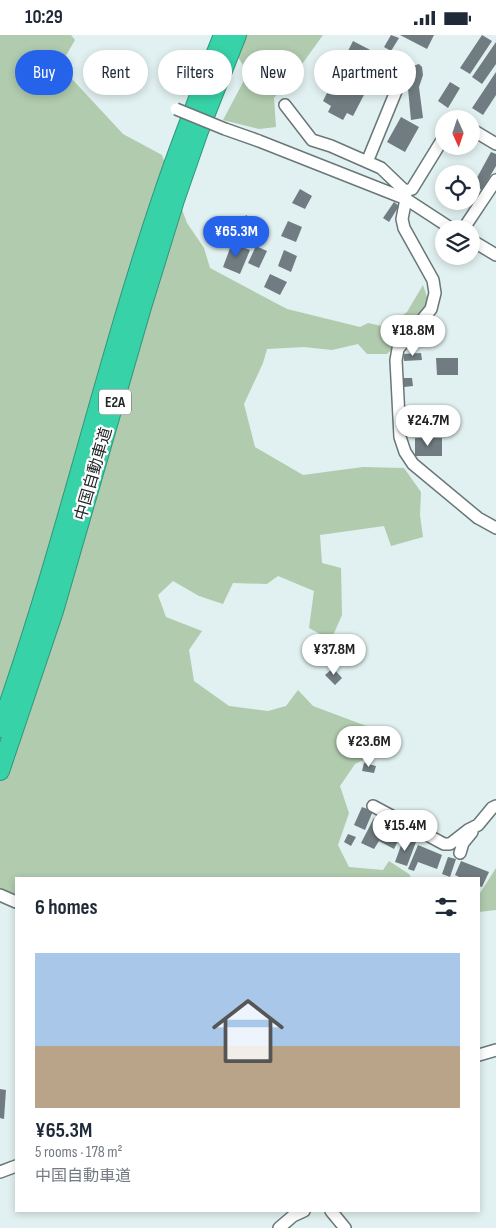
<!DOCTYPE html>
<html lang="en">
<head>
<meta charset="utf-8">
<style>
	:root { --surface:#fff; --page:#f2f2f3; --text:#1f2937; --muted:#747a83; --line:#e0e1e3; --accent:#2563eb }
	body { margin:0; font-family:"Sofia Sans Condensed","Noto Sans JP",sans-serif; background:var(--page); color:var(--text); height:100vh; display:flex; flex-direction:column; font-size:19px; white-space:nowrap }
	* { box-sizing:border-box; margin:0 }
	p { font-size:16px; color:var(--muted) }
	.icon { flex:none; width:28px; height:28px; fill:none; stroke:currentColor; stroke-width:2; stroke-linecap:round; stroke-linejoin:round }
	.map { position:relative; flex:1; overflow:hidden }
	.drawer { position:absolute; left:15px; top:842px; width:465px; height:335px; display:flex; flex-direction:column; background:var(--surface); border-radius:0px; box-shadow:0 2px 8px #0003 }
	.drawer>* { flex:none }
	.guide { position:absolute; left:15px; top:15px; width:466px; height:45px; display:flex; gap:10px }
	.needle { width:32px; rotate:177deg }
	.fabs { position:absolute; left:435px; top:75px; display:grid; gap:10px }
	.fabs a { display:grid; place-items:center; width:45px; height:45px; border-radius:50%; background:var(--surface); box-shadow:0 2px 8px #0003; font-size:25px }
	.price { position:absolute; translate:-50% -42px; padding:0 11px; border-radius:18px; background:#fff; color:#222; font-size:16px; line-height:32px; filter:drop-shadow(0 1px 2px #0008) }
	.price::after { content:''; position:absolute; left:50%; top:30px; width:15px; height:11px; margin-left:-8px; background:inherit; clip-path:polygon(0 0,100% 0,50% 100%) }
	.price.current { background:var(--accent); color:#fff }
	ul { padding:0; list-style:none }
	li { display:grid; align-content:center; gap:10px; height:265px; padding:0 20px }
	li+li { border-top:1px solid var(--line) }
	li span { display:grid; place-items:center; height:155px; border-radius:0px; color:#555 }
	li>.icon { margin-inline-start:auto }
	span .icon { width:90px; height:90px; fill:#fffc; stroke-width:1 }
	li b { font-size:21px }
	h2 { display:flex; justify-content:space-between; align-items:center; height:60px; padding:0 20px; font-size:21px }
	.chip { padding:0 18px; border-radius:22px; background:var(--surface); box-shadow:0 2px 8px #0003; font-size:18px; line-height:45px }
	.chip.current { background:var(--accent); color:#fff }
	.status { display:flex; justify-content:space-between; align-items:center; height:35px; padding:0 25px; background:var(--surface); direction:ltr }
	.status svg { height:14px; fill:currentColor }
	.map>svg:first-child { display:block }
	.green { fill:#b0cbae }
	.building { fill:#707c81 }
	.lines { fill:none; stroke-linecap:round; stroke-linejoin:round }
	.minor-casing { stroke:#697777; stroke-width:14 }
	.highway-casing { stroke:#30967b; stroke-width:20 }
	.minor { stroke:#fff; stroke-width:11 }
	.highway { stroke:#37d2a8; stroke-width:18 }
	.minor-bridge-casing { stroke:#697777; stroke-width:14; stroke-linecap:butt }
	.minor-bridge { stroke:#fff; stroke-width:11 }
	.labels { text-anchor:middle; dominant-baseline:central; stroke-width:4.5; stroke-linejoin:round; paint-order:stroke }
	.shield { fill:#fff; stroke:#656868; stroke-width:1 }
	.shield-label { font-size:15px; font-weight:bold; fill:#232828 }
	.street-label { font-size:16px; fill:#232828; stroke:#fff }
</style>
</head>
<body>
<div class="status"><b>10:29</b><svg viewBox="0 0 49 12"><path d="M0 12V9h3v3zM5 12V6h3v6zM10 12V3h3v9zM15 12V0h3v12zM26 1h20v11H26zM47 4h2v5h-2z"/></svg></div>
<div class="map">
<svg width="496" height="1193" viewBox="0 0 496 1193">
	<rect width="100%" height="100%" fill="#e1f0f0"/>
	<path class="green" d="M0,0h71l4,5 -15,26 63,68 39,21 25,68 17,25 6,20 77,41 73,18 8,-4 18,4 21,-15 16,-27 6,18 -9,20 -33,31h-20l-9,-10 -26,6 -28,-3 -37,2 -4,14 -19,41 11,43 48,28 60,-8 41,1 17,24 -1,23 3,22 -32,9 -7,-20 -64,9 2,28 19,5 1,47 -11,25 -22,-12 5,-37 -36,-15 -11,8 -34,-1 -10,21 -24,-8 -26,-15 -15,14 8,22 36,14 -13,19 5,31 35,25 39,5 18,-5 12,-16 15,16 56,21 7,27 -21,10 -15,22 9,27 -11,32 11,22 34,3 6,-9 20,13 3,5h-396v17l-16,-4z
		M224,0h99l-31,43 -18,20 2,29 -17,2 -36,-9 25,-47z
		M496,833v42l-17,2v-19h1z"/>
	<path class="building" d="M391,0l8,3 -8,13 -7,-4z
		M400,0h34l-7,14z
		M482,0l10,6 -22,33 -10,-6z
		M353,6l25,13 -4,7 6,3 -27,52 -6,-3 -4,7 -15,-8 3,-6 -8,-5z
		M496,7v22l-14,20 -10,-7z
		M419,29l3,3 1,8 -4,12 4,31 -12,2 -5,-52z
		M496,37v23l-13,20 -11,-7z
		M450,47l10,6 -12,20 -10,-7z
		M401,82l18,10 -14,25 -18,-10z
		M491,117l5,2v12l-14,24 -9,-5z
		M300,154l12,7 -7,13 -13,-6z
		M394,167l5,4 -10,16 -6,-4z
		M246,180l8,5 -4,7 -9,-5z
		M288,186l14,6 -6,15 -15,-6z
		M232,208l18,7 -10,24 -17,-7z
		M256,211l11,5 -8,17 -11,-5z
		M284,215l13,6 -6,16 -13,-6z
		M270,239l17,8 -7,13 -16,-8z
		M421,318l1,7 -18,1 -1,-7z
		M436,323h22v17h-21z
		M403,343h9l1,8 -9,1z
		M415,403h27v18h-27z
		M333,633l9,10 -7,7 -10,-10z
		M364,728l12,3 -2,7 -12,-2z
		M362,772l11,4 -8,19 -11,-5z
		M420,775l9,6 -8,11 -8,-5z
		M374,783l28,15 -8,16 -15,-8 -5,8 -13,-6z
		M348,799l8,3 -5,9 -7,-4z
		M404,802l12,5 -9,24 -12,-4z
		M418,810l24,10 -5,14 -19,-7 -4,9 -6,-2z
		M448,822l8,2 -6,18 -8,-3z
		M461,826l28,11 -7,15 -3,-1v-7h-16l-8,-4z
		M0,1054l6,1 -2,29 -4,-1z"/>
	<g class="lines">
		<g class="minor-casing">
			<path id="minor" d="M285,70l27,35 19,6 50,22 24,23 1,8 -4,20 2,9 29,52 2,13 -4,16 -33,40 -2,11 4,77 5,15 8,12 65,54 18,10
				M225,94l34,12 147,58 46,30
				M471,94l25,15
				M367,127l34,-83
				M405,156l7,-2 32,-52
				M465,194l1,-4 30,-45
				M471,205l25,15
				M373,771l71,38h6l18,-14 10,-5 14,-17 4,-2
				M460,818l3,-10 9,-11
				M0,860l16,7
				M479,1020l17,-5
				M0,1137l16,-6
				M331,1176l14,17
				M279,1193l14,-12 11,-5"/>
		</g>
		<g class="highway-casing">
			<path id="highway" d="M0,693c63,-175 103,-358 163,-534 18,-54 39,-106 60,-159
				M0,736l54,-160 88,-304 33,-107 24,-69 38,-96"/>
		</g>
		<use href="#minor" class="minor"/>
		<use href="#highway" class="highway"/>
		<g class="minor-bridge-casing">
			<path id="minor-bridge" d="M176,74l49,20"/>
		</g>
		<use href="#minor-bridge" class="minor-bridge"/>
	</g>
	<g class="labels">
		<rect class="shield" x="99" y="354.5" width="32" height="25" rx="4"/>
		<g class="shield-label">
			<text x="115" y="367">E2A</text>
		</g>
		<g class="street-label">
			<text transform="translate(94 439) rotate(-74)">中国自動車道</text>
		</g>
	</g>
</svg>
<div class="fabs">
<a><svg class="needle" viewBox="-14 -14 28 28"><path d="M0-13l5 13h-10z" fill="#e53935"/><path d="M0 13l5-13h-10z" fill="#747a83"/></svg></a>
<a><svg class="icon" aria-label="locate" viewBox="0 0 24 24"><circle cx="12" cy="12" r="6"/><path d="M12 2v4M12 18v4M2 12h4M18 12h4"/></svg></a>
<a><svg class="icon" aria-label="layers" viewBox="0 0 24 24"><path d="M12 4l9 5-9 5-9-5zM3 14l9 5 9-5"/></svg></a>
</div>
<b class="price current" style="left:236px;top:223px">¥65.3M</b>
<b class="price" style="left:413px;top:322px">¥18.8M</b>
<b class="price" style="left:428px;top:412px">¥24.7M</b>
<b class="price" style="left:334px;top:641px">¥37.8M</b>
<b class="price" style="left:369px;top:733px">¥23.6M</b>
<b class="price" style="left:405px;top:817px">¥15.4M</b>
<div class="guide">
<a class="chip current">Buy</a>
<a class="chip">Rent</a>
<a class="chip">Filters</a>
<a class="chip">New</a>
<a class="chip">Apartment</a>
</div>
<section class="drawer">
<h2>6 homes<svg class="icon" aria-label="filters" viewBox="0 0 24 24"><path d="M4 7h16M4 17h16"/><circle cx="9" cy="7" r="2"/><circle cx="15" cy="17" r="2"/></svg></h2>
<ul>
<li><span style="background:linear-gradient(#a9c7e8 60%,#b9a48a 0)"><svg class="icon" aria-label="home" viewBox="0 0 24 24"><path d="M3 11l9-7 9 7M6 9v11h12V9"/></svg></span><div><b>¥65.3M</b><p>5 rooms · 178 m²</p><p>中国自動車道</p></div></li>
</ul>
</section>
</div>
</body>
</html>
